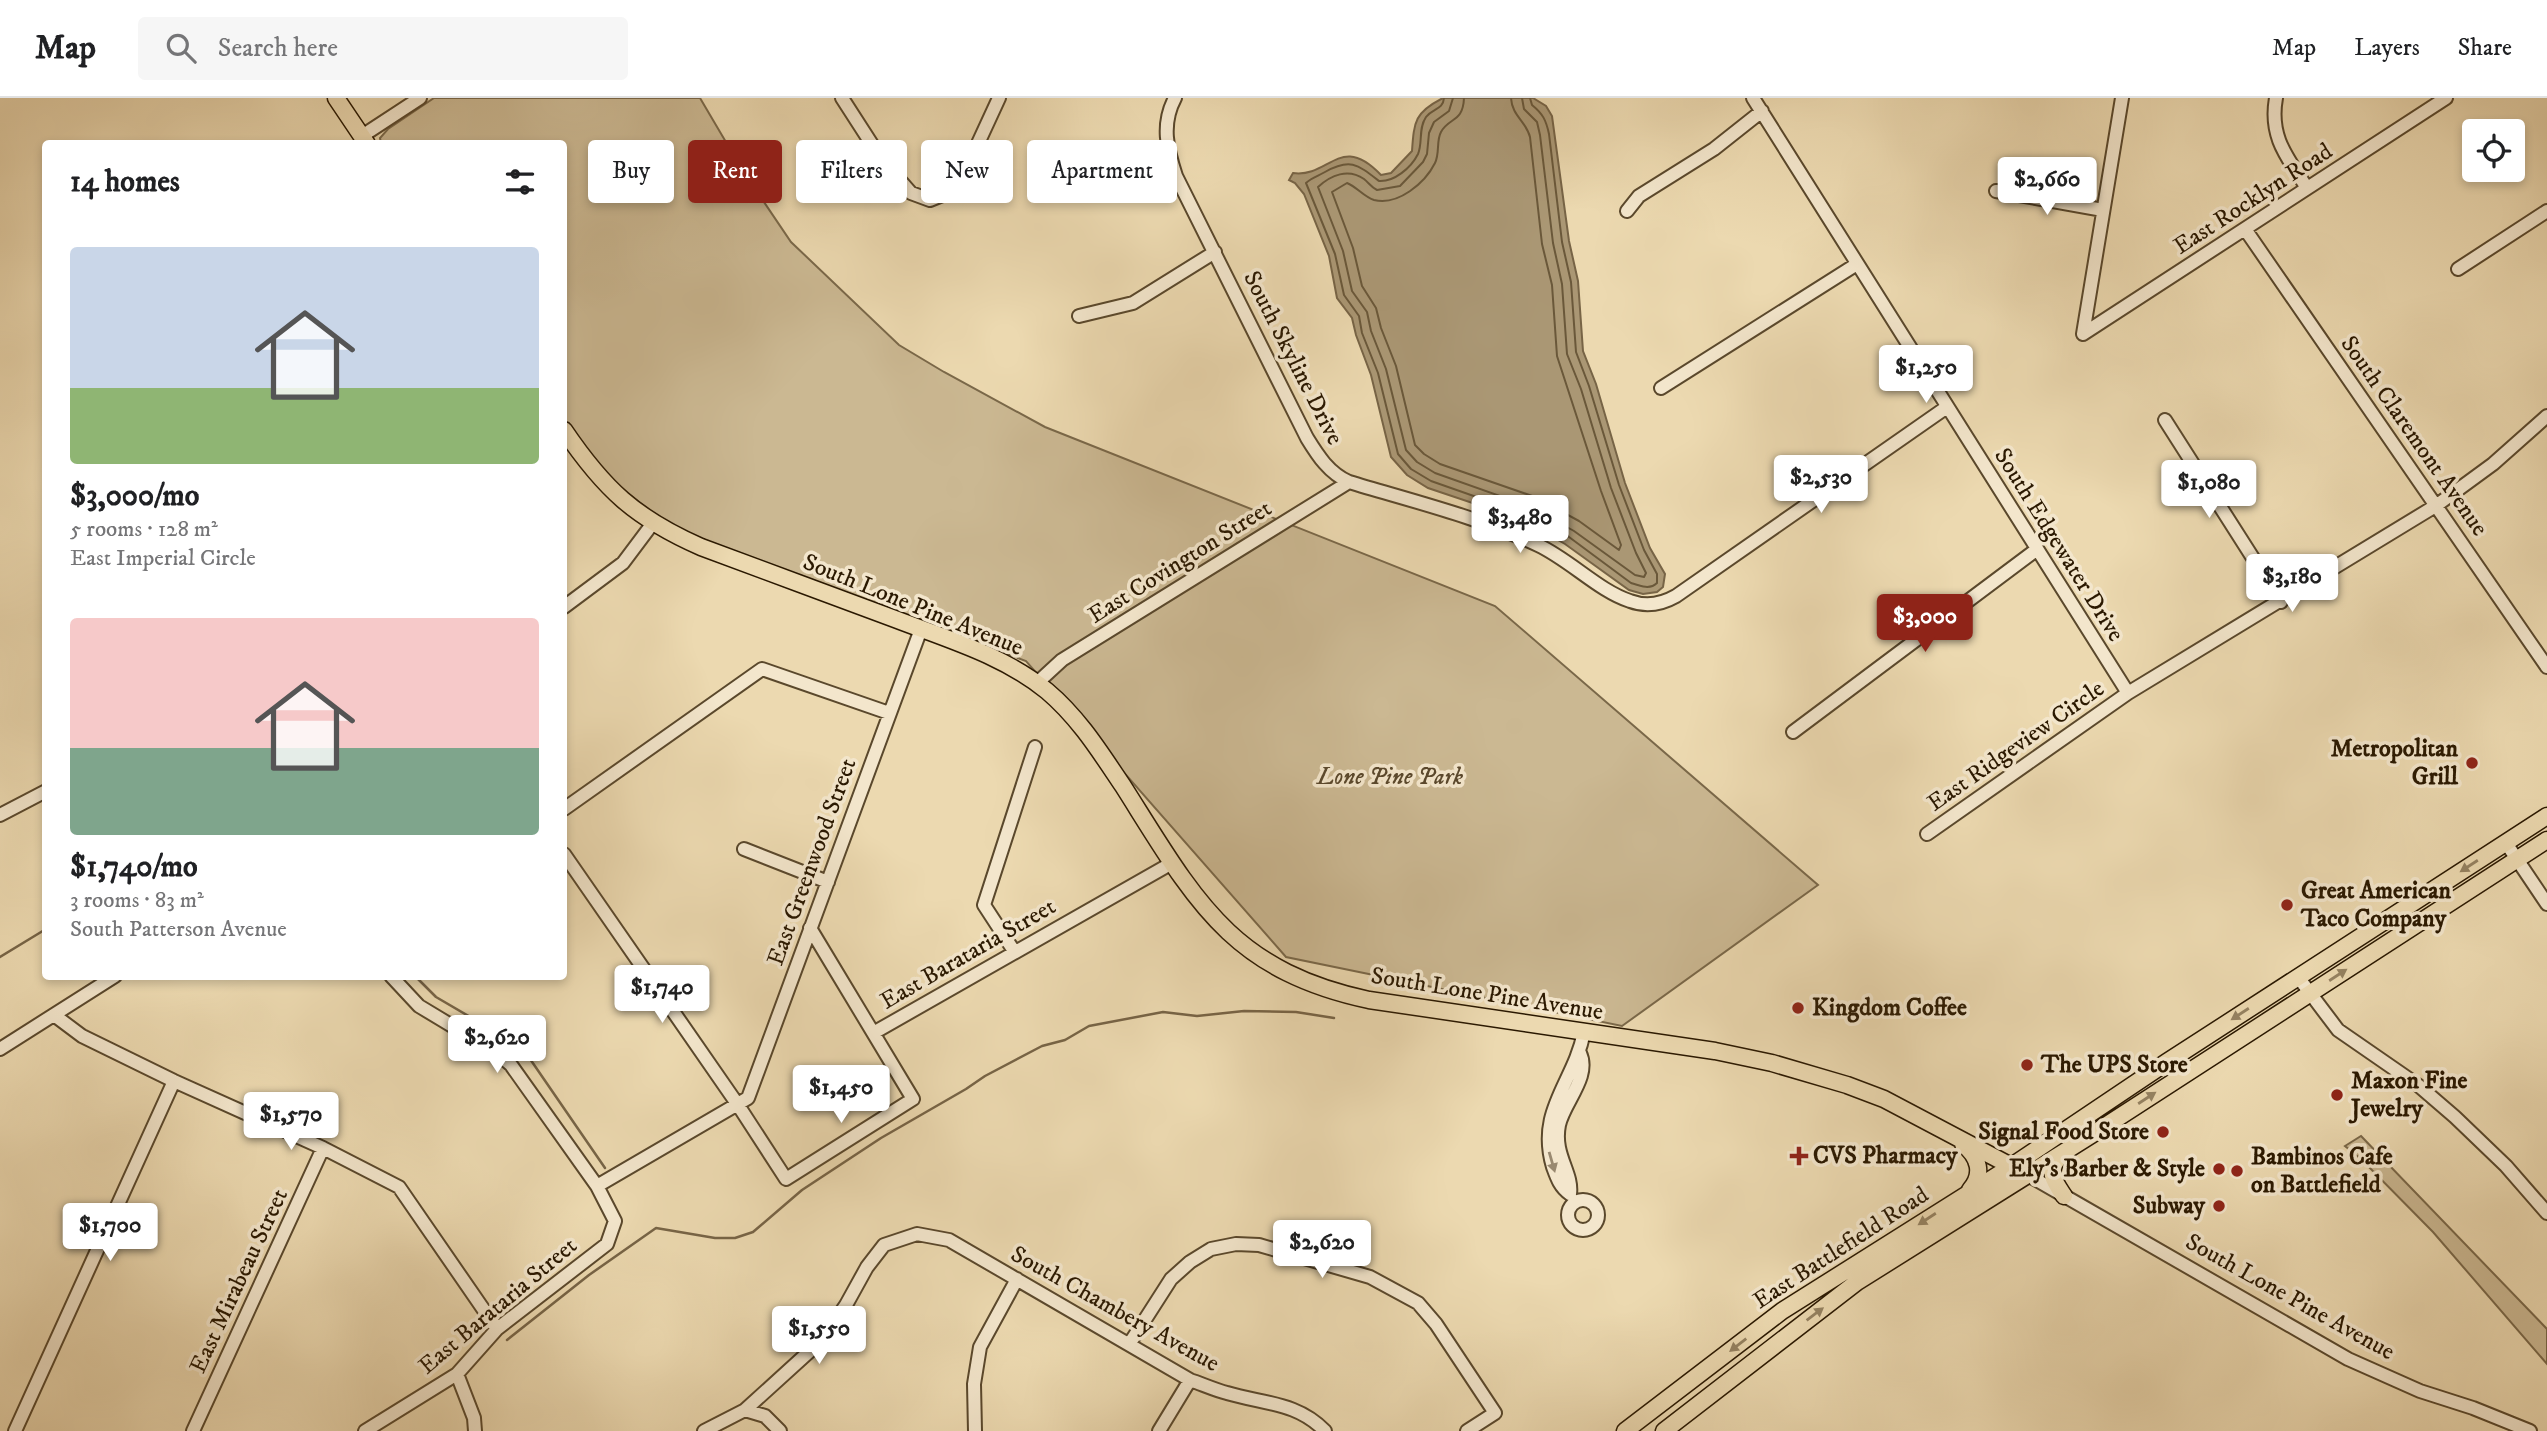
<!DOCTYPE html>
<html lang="en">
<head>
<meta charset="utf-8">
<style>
	:root { --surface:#fff; --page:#f6f6f6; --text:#202124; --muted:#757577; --line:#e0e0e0; --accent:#8f2418 }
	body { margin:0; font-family:"IM FELL DW Pica",serif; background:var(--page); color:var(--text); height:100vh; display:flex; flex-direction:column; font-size:26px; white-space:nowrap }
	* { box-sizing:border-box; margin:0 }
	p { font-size:23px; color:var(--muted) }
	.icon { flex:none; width:38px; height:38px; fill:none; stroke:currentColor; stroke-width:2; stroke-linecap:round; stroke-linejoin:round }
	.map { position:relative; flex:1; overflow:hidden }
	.side { position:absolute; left:42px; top:42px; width:525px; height:840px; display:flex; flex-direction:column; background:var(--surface); border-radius:7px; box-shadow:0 4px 10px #0003 }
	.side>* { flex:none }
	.guide { position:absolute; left:588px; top:42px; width:665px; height:63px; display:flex; gap:14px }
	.controls { position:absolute; left:2462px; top:21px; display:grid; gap:14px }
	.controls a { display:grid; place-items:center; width:63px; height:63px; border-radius:7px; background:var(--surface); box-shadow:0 4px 10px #0003; font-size:35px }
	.price { position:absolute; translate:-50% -60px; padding:0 16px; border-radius:7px; background:#fff; color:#222; font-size:23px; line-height:46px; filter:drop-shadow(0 2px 4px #0008) }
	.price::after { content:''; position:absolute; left:50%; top:42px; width:21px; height:16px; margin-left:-10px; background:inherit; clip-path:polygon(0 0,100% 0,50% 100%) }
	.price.selected { background:var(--accent); color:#fff }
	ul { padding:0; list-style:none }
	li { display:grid; align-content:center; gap:14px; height:371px; padding:0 28px }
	li span { display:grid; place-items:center; height:217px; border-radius:7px; color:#555 }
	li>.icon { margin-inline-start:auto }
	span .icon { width:126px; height:126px; fill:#fffc; stroke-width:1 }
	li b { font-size:30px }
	h2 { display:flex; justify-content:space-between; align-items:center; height:84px; padding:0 28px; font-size:30px }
	.chip { padding:0 24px; border-radius:7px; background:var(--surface); box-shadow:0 4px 10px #0003; font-size:24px; line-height:63px }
	.chip.selected { background:var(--accent); color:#fff }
	header { display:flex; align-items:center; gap:42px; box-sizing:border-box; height:98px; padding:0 35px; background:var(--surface); border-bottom:2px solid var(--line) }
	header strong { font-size:33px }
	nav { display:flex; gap:38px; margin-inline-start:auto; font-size:24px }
	.search { width:490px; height:63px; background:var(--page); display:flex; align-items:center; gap:18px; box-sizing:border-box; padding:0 24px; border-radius:7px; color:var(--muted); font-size:26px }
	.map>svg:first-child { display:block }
	.green { fill:#cbb892; stroke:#7a6849; stroke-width:2 }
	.water { fill:#aa9774; stroke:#776446; stroke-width:2 }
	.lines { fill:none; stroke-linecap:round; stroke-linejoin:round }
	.shore { stroke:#6a583a; stroke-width:2 }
	.stream { stroke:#776446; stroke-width:2.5 }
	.minor-casing { stroke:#5a482c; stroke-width:16 }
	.major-casing { stroke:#2a1800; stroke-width:19 }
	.minor { stroke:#f3e6cc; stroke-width:12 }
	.major { stroke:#ecd9b0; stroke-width:16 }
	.oneway { fill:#958261 }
	.oneway2 { fill:#998970 }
	.poi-dot { fill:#8f2418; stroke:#f3e6cc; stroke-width:2.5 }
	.labels { text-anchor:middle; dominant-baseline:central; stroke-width:7; stroke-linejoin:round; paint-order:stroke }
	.street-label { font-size:24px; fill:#2a1800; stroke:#f3e6cc }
	.poi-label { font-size:24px; font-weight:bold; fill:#2a1800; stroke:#f3e6cc; text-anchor:start }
	.park-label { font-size:24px; font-style:italic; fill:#5a482c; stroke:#f3e6cc }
</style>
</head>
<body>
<header>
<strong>Map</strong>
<div class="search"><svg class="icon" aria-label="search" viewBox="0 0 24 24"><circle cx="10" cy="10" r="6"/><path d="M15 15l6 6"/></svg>Search here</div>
<nav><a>Map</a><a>Layers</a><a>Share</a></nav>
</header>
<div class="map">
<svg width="2547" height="1333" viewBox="0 0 2547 1333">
	<rect width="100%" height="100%" fill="#ecd9b0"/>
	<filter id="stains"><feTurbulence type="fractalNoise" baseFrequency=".00286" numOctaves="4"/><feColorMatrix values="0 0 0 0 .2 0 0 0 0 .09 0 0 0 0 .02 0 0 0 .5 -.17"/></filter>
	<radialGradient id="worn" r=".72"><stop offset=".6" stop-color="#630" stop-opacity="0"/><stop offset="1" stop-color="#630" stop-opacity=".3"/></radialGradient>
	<path class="green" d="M434,0h266l43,73 48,71 108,103 45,27 101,55 450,179 323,279 -196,141 -336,-69 -260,-296 -318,-117 -45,-23 -59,-46 -40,-56v-275h-183l-1,-6 8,-9z
		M2361,1038l186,193v35l-114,-132 -72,-73 -16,-13z"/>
	<path class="water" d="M1443,0h90l13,8 6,10 17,125 9,40 5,70 13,33 29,99 25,65 15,26 -2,13 -6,5 -14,2 -14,-4 -64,-46 -42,-24 -95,-32 -21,-13 -16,-18 -20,-82 -15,-40 -4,-17 -15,-20 -8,-42 -25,-62 -9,-11 -6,-3 4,-7c37,5 47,-41 88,2l10,-2 21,-22c2,-30 3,-39 31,-53z"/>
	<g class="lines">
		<path class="shore" d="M1444,0c-1,12 -11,10 -18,19 -8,12 -3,25 -8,37 -7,14 -24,28 -39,27 -22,-17 -29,-23 -54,-9 -7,4 -14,6 -19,11l29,71 9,41 15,21 3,17 16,40 20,81 13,15 20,12 94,33 44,23 62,46c9,3 19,7 26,0v-9l-13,-24 -25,-65 -30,-99 -13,-34 -5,-70 -9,-40 -13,-108c-3,-14 -6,-20 -17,-29l-2,-7
			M1453,0l-4,13 -15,11 -5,11 -2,21 -4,8 -23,24 -23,4c-6,-3 -8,-7 -13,-11 -16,-11 -33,-4 -46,8l25,64 9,40 15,21 4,19 15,38 20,81 11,12 18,11 96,34 43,24 61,44 9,2 2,-4 -10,-20 -25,-65 -30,-99 -14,-35 -5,-70 -9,-41 -13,-108 -3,-13 -13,-13 -2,-11
			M1464,0c-1,25 -15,19 -23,34 -5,9 -1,21 -6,31 -10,20 -37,43 -61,37 -10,-3 -17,-13 -27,-17l-15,9 21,56 9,38 14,22 5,20 15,38 19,79 9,9 16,10 95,33 44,24 40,29 2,-5 -20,-54 -44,-135 -5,-71 -10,-41 -12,-107c-4,-16 -18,-21 -19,-39"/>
		<path class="stream" d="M0,859l46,-28
			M415,878l21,21 65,38 27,21 77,112
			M507,1242l82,-65 67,-47 59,10h20l18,-6 49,-42 79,-52 85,-49 19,-13 57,-30 23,-6 24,-14 74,-14 34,4 47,-5 52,1 38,6"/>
		<g class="minor-casing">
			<path id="minor" d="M842,0l40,62 29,33 19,7 27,-11 42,-91
				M1175,0c-14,26 -8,51 1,78l131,262c11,18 22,35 42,44 63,19 129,35 189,63 32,15 61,46 92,56 16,6 32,3 46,-5l271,-189
				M1753,0l375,595
				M2276,0c-7,39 11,59 31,90
				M362,38l58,-38
				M1996,93l107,19
				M1627,113l12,-15 75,-47 48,-38
				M2245,131l302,438
				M2458,171l89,-58
				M1079,218l54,-13 82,-51
				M2083,236l363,-236
				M2083,236l39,-236
				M1661,290l196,-124
				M2165,322l116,182
				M564,509l59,-44 30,-40
				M1037,585l25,-23 287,-178
				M1793,634l243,-182
				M564,711l198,-140 127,44
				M0,717l46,-24
				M1927,736l201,-141 309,-188 56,-41 54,-48
				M2506,745l41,61
				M744,751l84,33
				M564,756l174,251 48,74 127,-80 -103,-171
				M1014,853l-30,-46 51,-158
				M391,878l28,30 78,47 14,12 86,121
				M2298,879l40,53 81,56 36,31 51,49 41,47
				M54,917l28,21 92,45 149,67 76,39 98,142
				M875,934l297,-169
				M0,951l115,-73
				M1580,955c11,24 -16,49 -21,72 -6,30 14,47 11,69 -10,-7 -13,-16 -17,-27 -17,-57 21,-84 31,-135
				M2028,1077l320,184 72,32 53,17 57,23
				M1568 1117a15 15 0 1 1 30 0a15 15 0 1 1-30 0Z
				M1130,1245l41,-64 19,-17 21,-13 25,-5 23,1 111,32 48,26 18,21 59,89 -28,18
				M457,1276l17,44 1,13
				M745,1312l20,6 15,15
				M15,1333l159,-350
				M193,1333l130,-283
				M365,1333l92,-57 40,-45 110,-85 8,-23 -18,-35 151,-88 173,-469
				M704,1333l41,-21 77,-70 24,-35 21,-38 17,-22 33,-11 32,6 241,140c12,4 25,10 37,13 37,11 70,9 98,38
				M975,1333l-1,-47 6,-37 37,-68
				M1159,1333l31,-51"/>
		</g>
		<g class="major-casing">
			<path id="major" d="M336,0l31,46
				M564,332c40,59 71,88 137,117 65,24 129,48 194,72 52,20 108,36 152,72 32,27 53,61 76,95 71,112 106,184 246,214l346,51 57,12 75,22 37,14 144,76
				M1963,1046c16,13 21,30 7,46
				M2060,1058c-14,15 -6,25 4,40
				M1625,1333l157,-120 230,-145 155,-104 380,-246
				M1664,1333l193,-149 239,-150 451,-292"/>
		</g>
		<use href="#minor" class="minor"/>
		<use href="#major" class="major"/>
	</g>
	<defs><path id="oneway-solid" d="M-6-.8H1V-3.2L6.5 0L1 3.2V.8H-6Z" transform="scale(1.75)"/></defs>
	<g class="oneway">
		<use href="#oneway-solid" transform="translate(2469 768) rotate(147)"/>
		<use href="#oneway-solid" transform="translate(2338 877) rotate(-33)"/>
		<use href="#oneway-solid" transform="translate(2240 916) rotate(147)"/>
		<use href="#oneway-solid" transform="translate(2147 1000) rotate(-33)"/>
		<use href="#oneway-solid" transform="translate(1927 1121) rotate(147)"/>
		<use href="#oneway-solid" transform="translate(1815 1216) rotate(-37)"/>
		<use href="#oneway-solid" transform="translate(1738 1247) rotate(142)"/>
	</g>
	<use class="oneway2" href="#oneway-solid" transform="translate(1552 1064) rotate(74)"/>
	<g class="poi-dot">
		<circle cx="2472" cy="665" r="7"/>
		<circle cx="2287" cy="807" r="7"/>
		<circle cx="1798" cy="910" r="7"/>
		<circle cx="2027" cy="967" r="7"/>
		<circle cx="2337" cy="997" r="7"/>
		<circle cx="2163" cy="1034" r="7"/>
		<path d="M1795.5 1047.5h7v7h7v7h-7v7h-7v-7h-7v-7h7z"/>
		<circle cx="2219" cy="1071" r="7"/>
		<circle cx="2237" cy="1073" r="7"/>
		<circle cx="2219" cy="1108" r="7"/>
	</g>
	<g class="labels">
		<g class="street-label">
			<text transform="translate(2253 101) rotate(-33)">East Rocklyn Road</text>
			<text transform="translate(1293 260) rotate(63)">South Skyline Drive</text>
			<text transform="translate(2414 338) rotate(55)">South Claremont Avenue</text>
			<text transform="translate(2059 447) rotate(58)">South Edgewater Drive</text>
			<text transform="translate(1180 464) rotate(-32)">East Covington Street</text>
			<text transform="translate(913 507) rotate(22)">South Lone Pine Avenue</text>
			<text transform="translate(2016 648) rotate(-35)">East Ridgeview Circle</text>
			<text transform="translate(812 764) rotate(-70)">East Greenwood Street</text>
			<text transform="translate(968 856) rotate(-30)">East Barataria Street</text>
			<text transform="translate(1487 896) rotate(9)">South Lone Pine Avenue</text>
			<text transform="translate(1841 1150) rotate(-33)">East Battlefield Road</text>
			<text transform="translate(239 1183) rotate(-65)">East Mirabeau Street</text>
			<text transform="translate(2290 1199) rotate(29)">South Lone Pine Avenue</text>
			<text transform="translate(498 1208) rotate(-40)">East Barataria Street</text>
			<text transform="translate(1115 1211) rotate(29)">South Chambery Avenue</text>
		</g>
		<g class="poi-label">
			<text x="2458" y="651" text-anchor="end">Metropolitan<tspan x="2458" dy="28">Grill</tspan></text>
			<text x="2301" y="793">Great American<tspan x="2301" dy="28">Taco Company</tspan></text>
			<text x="1812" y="910">Kingdom Coffee</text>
			<text x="2041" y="967">The UPS Store</text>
			<text x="2351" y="983">Maxon Fine<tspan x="2351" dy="28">Jewelry</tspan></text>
			<text x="2149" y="1034" text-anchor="end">Signal Food Store</text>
			<text x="1813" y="1058">CVS Pharmacy</text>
			<text x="2251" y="1059">Bambinos Cafe<tspan x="2251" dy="28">on Battlefield</tspan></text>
			<text x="2205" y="1071" text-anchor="end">Ely's Barber &amp; Style</text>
			<text x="2205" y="1108" text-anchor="end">Subway</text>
		</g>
		<g class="park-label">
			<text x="1390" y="679">Lone Pine Park</text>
		</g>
	</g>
	<rect width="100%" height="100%" filter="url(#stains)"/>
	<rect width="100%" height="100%" fill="url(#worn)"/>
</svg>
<div class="controls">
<a><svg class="icon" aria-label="locate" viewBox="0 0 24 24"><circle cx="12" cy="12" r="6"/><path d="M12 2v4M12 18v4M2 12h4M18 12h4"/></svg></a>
</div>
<b class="price" style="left:2047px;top:119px">$2,660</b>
<b class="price" style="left:1926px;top:307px">$1,250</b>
<b class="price" style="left:1821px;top:417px">$2,530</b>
<b class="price" style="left:2209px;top:422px">$1,080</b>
<b class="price" style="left:1520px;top:457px">$3,480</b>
<b class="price" style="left:2292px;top:516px">$3,180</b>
<b class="price selected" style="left:1925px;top:556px">$3,000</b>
<b class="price" style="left:662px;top:927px">$1,740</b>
<b class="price" style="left:497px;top:977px">$2,620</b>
<b class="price" style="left:841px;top:1027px">$1,450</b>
<b class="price" style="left:291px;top:1054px">$1,570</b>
<b class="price" style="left:110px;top:1165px">$1,700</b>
<b class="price" style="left:1322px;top:1182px">$2,620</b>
<b class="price" style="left:819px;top:1268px">$1,550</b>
<div class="guide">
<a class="chip">Buy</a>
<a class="chip selected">Rent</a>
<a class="chip">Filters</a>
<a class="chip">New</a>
<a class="chip">Apartment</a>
</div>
<section class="side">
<h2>14 homes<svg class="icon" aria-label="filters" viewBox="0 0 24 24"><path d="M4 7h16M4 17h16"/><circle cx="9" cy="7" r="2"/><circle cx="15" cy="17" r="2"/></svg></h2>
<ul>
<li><span style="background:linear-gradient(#c9d6e8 65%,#8fb573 0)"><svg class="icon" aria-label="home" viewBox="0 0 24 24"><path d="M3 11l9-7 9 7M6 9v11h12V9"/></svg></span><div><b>$3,000/mo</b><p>5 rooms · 128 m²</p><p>East Imperial Circle</p></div></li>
<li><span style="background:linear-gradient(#f6c9c9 60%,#7fa58c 0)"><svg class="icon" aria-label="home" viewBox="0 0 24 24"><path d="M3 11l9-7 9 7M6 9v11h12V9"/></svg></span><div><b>$1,740/mo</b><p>3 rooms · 83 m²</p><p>South Patterson Avenue</p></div></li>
</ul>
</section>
</div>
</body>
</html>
